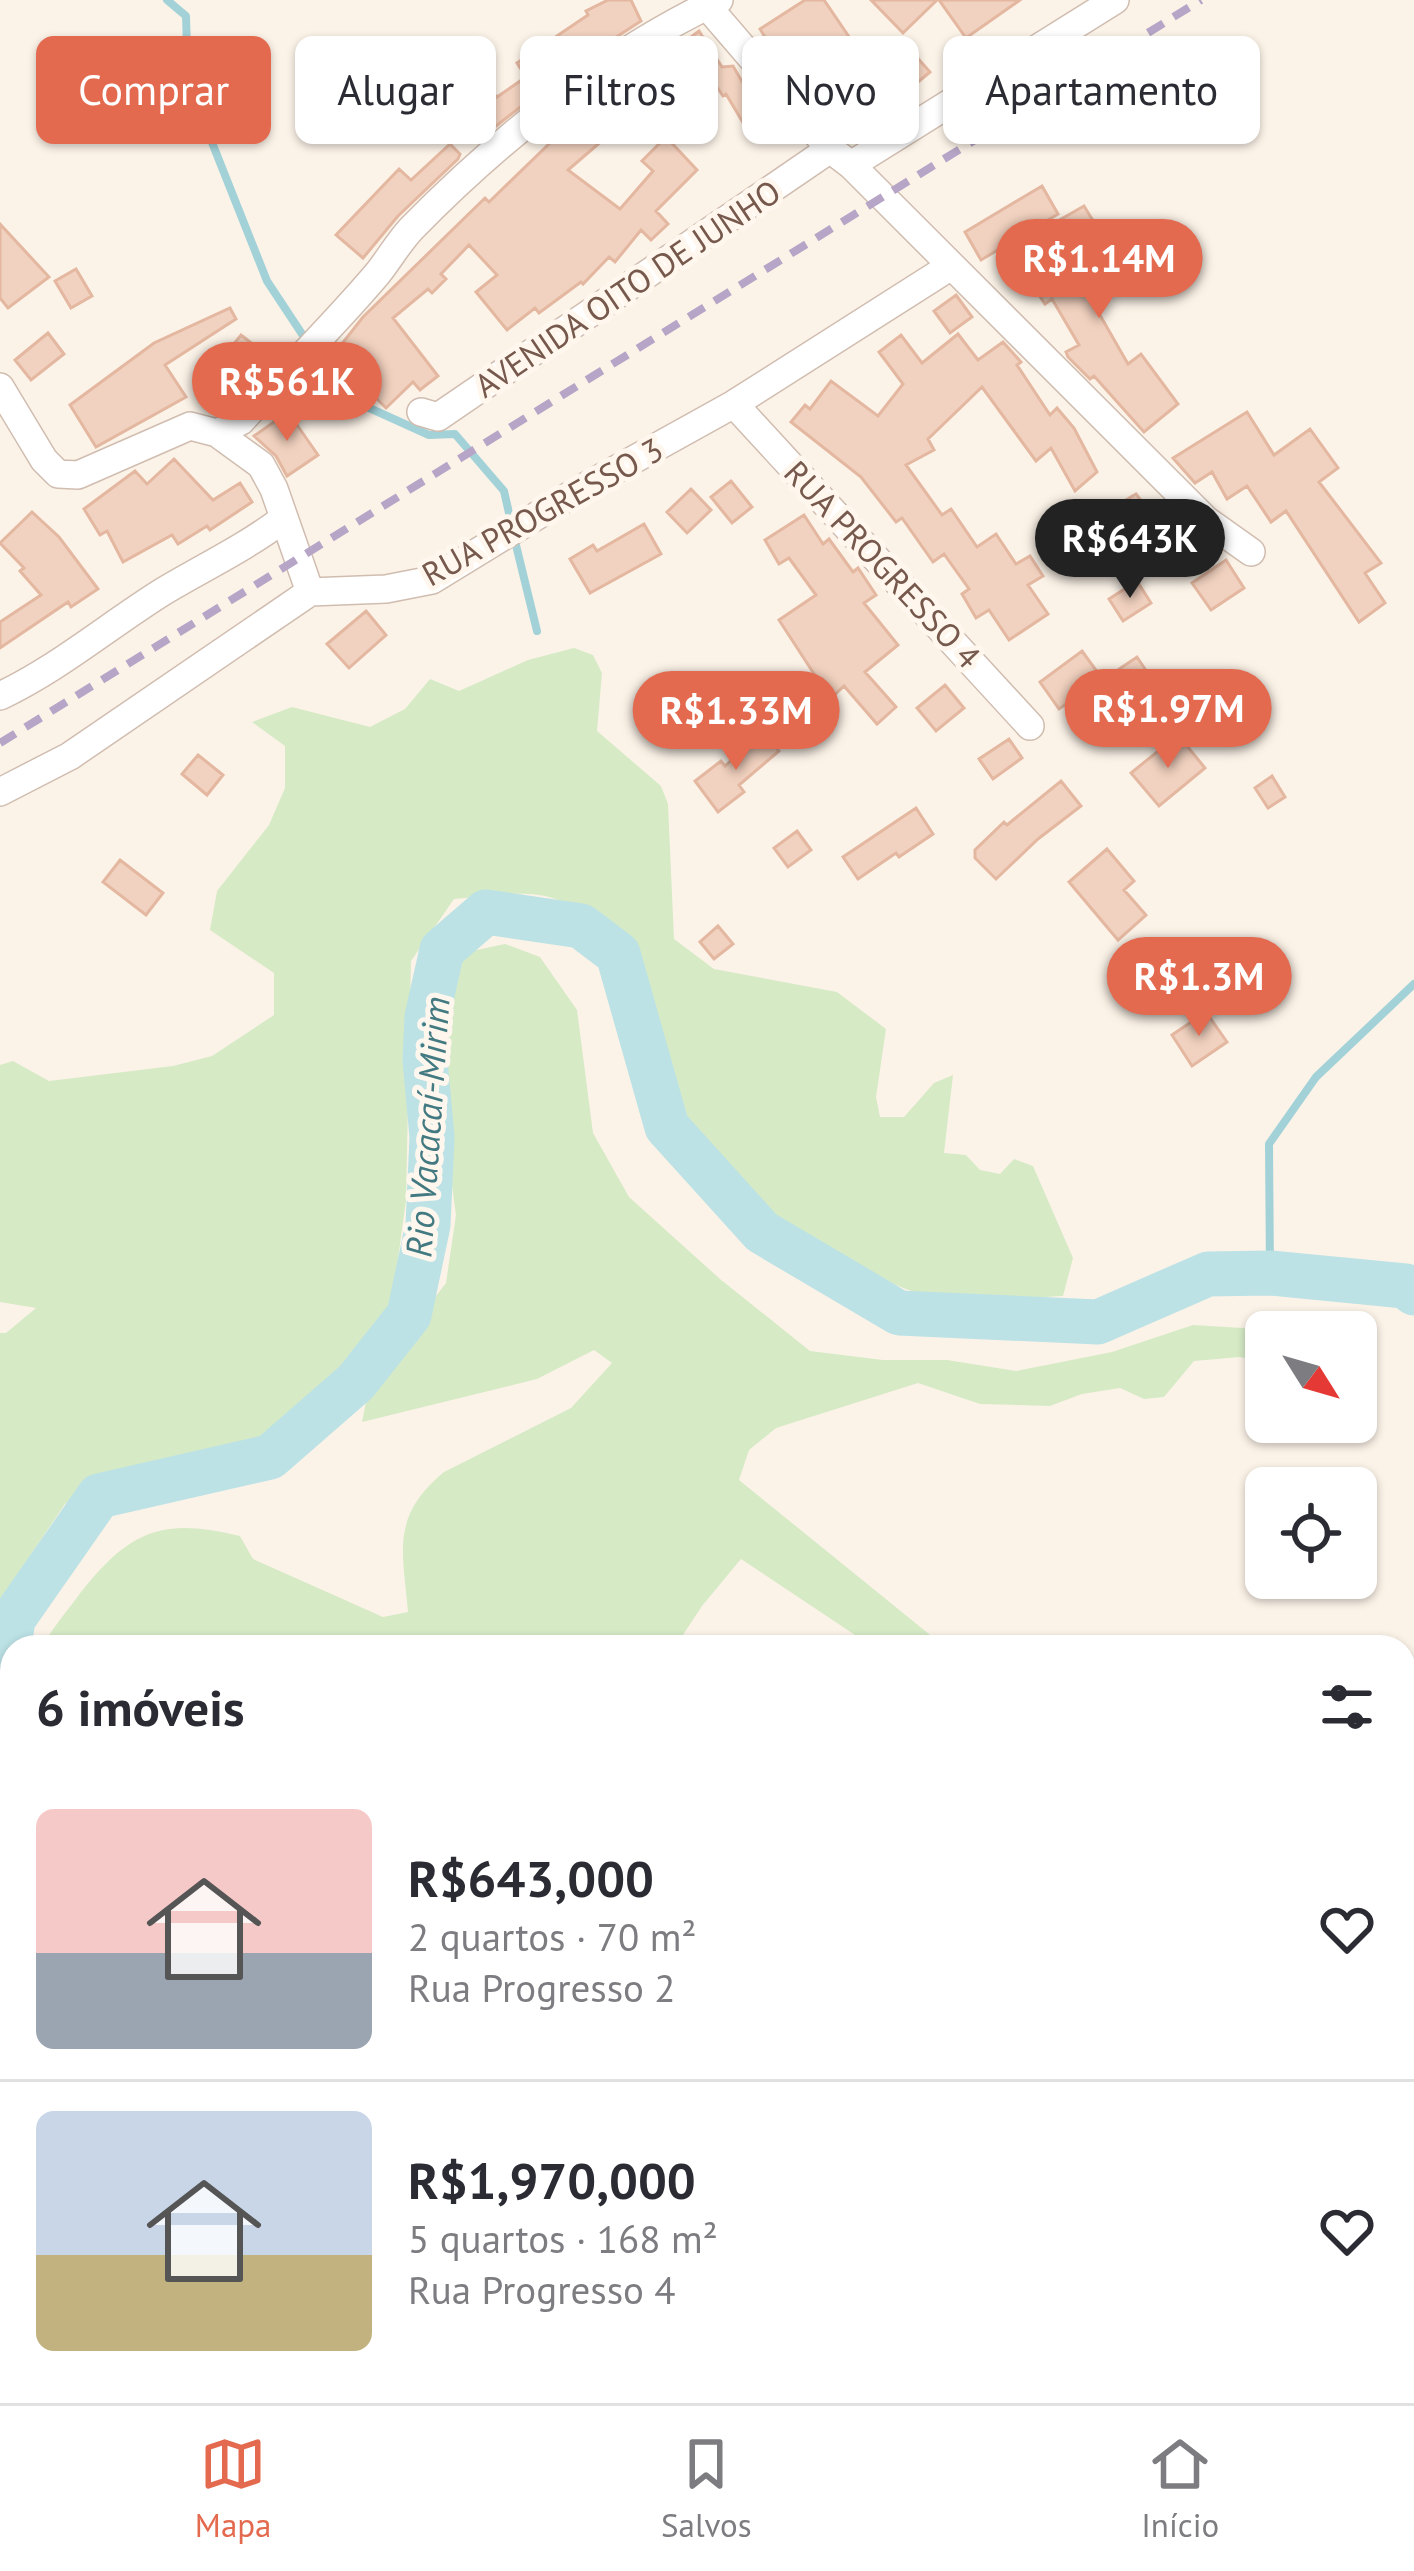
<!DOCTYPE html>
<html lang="pt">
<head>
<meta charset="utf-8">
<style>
	:root { --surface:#fff; --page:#f2f2f3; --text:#2b2b33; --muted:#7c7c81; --line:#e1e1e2; --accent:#e46a4f }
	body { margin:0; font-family:"PT Sans",sans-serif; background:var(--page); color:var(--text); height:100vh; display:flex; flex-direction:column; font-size:45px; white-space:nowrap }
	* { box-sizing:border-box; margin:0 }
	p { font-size:39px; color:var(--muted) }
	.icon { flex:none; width:66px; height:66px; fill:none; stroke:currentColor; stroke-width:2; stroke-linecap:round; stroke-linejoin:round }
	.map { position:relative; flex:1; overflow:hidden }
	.drawer { position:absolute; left:0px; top:1635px; width:1416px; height:768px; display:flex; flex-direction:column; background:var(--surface); border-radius:36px 36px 0 0; box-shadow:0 3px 9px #0004 }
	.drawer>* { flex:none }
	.banner { position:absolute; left:36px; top:36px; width:1344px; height:108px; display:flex; gap:24px }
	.needle { width:78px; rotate:127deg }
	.buttons { position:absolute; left:1245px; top:1311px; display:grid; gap:24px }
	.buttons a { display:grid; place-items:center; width:132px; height:132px; border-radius:18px; background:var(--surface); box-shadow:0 3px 9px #0004; font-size:60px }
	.price { position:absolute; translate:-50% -102px; padding:0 27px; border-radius:42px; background:var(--accent); color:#fff; font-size:39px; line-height:78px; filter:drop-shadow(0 3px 6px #0008) }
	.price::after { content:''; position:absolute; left:50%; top:72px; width:36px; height:27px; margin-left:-18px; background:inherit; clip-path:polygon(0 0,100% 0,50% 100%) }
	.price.active { background:#222; color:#fff }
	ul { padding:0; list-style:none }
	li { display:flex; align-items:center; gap:36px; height:300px; padding:0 36px }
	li+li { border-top:3px solid var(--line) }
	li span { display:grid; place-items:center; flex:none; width:336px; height:240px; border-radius:18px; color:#555 }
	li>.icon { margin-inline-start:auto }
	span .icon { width:144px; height:144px; fill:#fffc; stroke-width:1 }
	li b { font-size:51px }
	h2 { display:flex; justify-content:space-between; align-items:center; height:144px; padding:0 36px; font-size:51px }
	.pill { padding:0 42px; border-radius:18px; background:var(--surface); box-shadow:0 3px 9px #0004; font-size:42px; line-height:108px }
	.pill.active { background:var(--accent); color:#fff }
	.tab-bar { display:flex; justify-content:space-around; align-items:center; height:168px; border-top:3px solid var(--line); background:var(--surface); font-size:33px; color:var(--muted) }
	.tab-bar a { display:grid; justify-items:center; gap:6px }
	.tab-bar .active { color:var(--accent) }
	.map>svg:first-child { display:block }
	.green { fill:#d6eac6 }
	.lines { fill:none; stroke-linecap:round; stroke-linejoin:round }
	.stream { stroke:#a2d2d8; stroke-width:8 }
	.river { stroke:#bce2e6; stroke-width:45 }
	.building { fill:#f1d1bf; stroke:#e4b7a0; stroke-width:3 }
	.minor-casing { stroke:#d0bdb0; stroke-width:30 }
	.minor { stroke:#fff; stroke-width:27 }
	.rail { stroke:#b6a5c6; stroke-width:8; stroke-dasharray:18 12; stroke-linecap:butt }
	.labels { text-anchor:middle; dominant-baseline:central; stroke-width:10; stroke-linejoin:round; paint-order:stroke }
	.street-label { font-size:33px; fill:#76594c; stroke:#fff7ee }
	.water-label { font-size:36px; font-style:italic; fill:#437a82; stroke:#fff7ee }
</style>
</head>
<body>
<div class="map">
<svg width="1414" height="2403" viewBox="0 0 1414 2403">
	<rect width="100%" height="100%" fill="#fcf3e8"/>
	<path class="green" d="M574,648l19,7 9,18 -5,58 64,55 7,18 6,135 40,30 123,23 49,37 -10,68 4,20h24l30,-34 19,-8 -9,78 22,2 14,15 20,4 14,-15 19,7 40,92 -10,38c-34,1 -86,11 -119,4 -83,-16 -235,-113 -274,-188 -19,-36 -18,-77 -27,-116 -13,-50 -61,-101 -116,-102 -24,-1 -49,3 -73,5l-43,62 -5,239 -14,103 -34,50 -98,89 -73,25 -91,11 -31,26 -65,96v-267h6l30,-25 -36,-6v-237l13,-4 36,20 124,-15 39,-10 62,-41v-42l-64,-43 7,-39 52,-66 16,-37v-42l-33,-24 40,-15 78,20 35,-18 25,-30 29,12 69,-31z
		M505,944l35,13 37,53 16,123 36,64 91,82 90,72 73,9h64l69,11 96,-19 81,-27 118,7h-45v30l-26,-5 -46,4 -30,36 -20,2 -24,-11 -38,6 -32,12 -70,-2 -62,-21 -142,45 -27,22 -10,30 206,167h-72l-132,-88 -39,47 -27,41h-633c11,-20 26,-37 39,-55 49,-62 82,-75 159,-56l13,23 130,58 25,-5c-5,-61 -18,-95 36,-140l127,-64 41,-45 -18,-13 -57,29 -175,43 8,-40 76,-99 10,-68 -17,-123 17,-124 11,-16z
		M12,1740v651h144l-8,12h-148v-632z"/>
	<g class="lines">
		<path class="stream" d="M167,0l19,16 2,66 79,199 39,59
			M315,352l30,45 84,38 26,-1 49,57 7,31
			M514,537l23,94
			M1270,1273l-1,-129 47,-67 98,-93"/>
		<path class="river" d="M0,1714l13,-95 86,-123 171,-39 86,-75 53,-67 19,-90 4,-88 -7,-77 2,-43 15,-67 44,-38 95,14 37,28 49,173 95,105 137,81 199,9 110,-48 62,-1 135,13 9,7"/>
	</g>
	<path class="building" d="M608,0h23l10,21 -57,37 -88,68 -36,-52 5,-4 32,27 29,-20 -9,-14 71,-48 -2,-4z
		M805,0h19l49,72 7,-8 14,14 -2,-3 23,-20 15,17 -24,20 -8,-10 -50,49 -32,-33 -4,2 -26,-36 -3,2 -23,-37z
		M871,0h66l-34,33z
		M939,0h81l-54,38z
		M699,31l23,36 11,-1 32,55 -17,10 -22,-37 -3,2 -8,-12 -42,42 -26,-24 -79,68 52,39 33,-38 -11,-10 24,-24 31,33 -41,41 12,13 -17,16 -10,-10 -26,32 -6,-5 -26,27 -2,-2 -42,31 -4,-5 -28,22 -31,-38 21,-17 -28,-30 -28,29 5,5 -14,14 -4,-4 -35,29 45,58 -18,14 -7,-8 -27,26 -16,-16 6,-7 -39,-35 26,-33 122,-119 4,4 93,-90 39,-33 6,7z
		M450,144l10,10 -2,5 -60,57 -35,42 -27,-23 63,-66 12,11z
		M1042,186l16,28 -77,46 -16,-28z
		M1084,206l19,31 7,-4 24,21 -53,28 47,82 13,-10 37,50 -34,28 -50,-56 -4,3 -22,-22 -2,-5 13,-7 -27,-46 -7,5 -17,-26 45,-28 -17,-28z
		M0,224l49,53 -41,31 -8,-10z
		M76,269l16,27 -21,12 -16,-27z
		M956,295l16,22 -22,16 -16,-22z
		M230,308l6,11 -71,46 21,32 -90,50 -26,-42 84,-62z
		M48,333l16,21 -33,26 -16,-20z
		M958,334l20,26 25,-18 18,20 -4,3 33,50 7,-7 17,20 23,44 -22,19 -24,-43 -15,13 -54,-74 -54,52 6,11 -28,15 36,50 9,-6 26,38 19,-13 20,30 14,-8 13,20 -15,9 20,29 -39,26 -20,-30 -13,8 -14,-24 7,-5 -25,-35 -11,8 -31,-44 -6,4 -35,-45 -70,-55 14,-17 5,4 21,-28 47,35 25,-32 -24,-32 22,-17 21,28z
		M241,335l22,17 -19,24 -7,-6 -15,19 -11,-17z
		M288,412l30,43 -31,21 -11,-20 -22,-20z
		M1247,412l27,43 36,-26 28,39 -19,14 62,81 -16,10 20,30 -26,19 -73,-111 -15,11 -24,-36 -20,13 -15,-27 -17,11 -22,-25z
		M174,459l39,41 27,-17 12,19 -42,28 -3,-4 -29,18 -6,-9 -49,27 -16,-31 -7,4 -16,-26 51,-38 12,13z
		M731,481l21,26 -20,16 -21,-26z
		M691,489l20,21 -24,23 -20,-21z
		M1136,494l39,50 -35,23 -39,-52z
		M32,512l27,25 39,52 -27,18 -3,-5 -68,46v-26l41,-27 -21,-24 4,-3 -24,-25z
		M804,515l19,29 6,-5 24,33 5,-4 18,27 -12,8 34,42 -33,27 31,35 -19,17 -33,-38 -16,15 -18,-19 6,-5 -37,-57 37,-25 -27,-37 -10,6 -14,-24z
		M644,524l17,30 -71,39 -20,-34 23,-14 4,6z
		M1226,560l18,28 -33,22 -19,-27z
		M1137,581l14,22 -28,18 -14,-22z
		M366,611l20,24 -37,33 -22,-24z
		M1082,651l21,29 34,-23 20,30 -70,47 -21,-30 -7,5 -19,-27z
		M945,685l19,23 -28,23 -19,-23z
		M763,732l16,19 -40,34 5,7 -26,20 -23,-31 26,-20 4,5z
		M1178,735l27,33 -46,38 -28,-33z
		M1009,739l13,19 -29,21 -14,-20z
		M198,755l25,20 -16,20 -25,-21z
		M1272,776l13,21 -17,11 -13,-20z
		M1061,781l20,25 -43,33 -42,40 -21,-21v-8l29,-28 3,3z
		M916,808l17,26 -34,23 -3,-4 -38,26 -15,-22z
		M797,831l14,19 -23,17 -14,-19z
		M1107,849l27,32 -10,9 22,25 -28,25 -49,-58z
		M120,860l43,33 -17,22 -43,-33z
		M718,926l15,18 -19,15 -14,-17z
		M1206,1012l21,30 -35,24 -20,-31z"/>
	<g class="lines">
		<g class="minor-casing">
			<path id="minor" d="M707,6l123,143 21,16 355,355 45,32
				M851,165l264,-165
				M0,387l44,73 14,14 20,1 112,-49 27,7 44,32 13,24 36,103
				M734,404l296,322
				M421,412l17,5 392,-268
				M217,433l24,-12c45,-49 94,-97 137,-148 11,-14 21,-31 33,-44 88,-90 194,-175 308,-229
				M0,696c59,-28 108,-70 164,-105 40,-24 81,-43 119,-72
				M0,792l70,-36 240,-164 76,-3 46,-9 147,-90 155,-86 217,-138"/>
		</g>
		<use href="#minor" class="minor"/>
		<path class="rail" d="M0,743l1201,-743"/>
	</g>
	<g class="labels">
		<g class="street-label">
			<text transform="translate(627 288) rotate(-34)">AVENIDA OITO DE JUNHO</text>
			<text transform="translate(542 511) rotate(-29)">RUA PROGRESSO 3</text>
			<text transform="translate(883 564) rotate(47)">RUA PROGRESSO 4</text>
		</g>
		<g class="water-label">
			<text transform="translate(427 1127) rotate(-86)">Rio Vacacaí-Mirim</text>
		</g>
	</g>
</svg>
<div class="buttons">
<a><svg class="needle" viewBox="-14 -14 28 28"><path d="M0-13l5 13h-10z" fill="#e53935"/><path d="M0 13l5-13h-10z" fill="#7c7c81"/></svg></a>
<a><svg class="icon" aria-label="locate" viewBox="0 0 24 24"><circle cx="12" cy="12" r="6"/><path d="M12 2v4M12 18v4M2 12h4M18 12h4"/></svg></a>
</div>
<b class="price" style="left:1099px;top:321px">R$1.14M</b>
<b class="price" style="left:287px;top:444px">R$561K</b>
<b class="price active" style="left:1130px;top:601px">R$643K</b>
<b class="price" style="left:1168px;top:771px">R$1.97M</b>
<b class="price" style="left:736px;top:773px">R$1.33M</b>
<b class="price" style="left:1199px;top:1039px">R$1.3M</b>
<div class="banner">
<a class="pill active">Comprar</a>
<a class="pill">Alugar</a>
<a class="pill">Filtros</a>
<a class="pill">Novo</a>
<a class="pill">Apartamento</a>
</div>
<section class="drawer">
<h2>6 imóveis<svg class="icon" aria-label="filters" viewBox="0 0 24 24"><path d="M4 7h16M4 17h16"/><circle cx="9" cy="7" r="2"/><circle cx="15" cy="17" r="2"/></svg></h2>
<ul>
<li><span style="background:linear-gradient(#f6c9c9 60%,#9aa5b1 0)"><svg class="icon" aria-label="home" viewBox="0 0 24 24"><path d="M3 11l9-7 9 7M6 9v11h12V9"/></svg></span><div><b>R$643,000</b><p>2 quartos · 70 m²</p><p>Rua Progresso 2</p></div><svg class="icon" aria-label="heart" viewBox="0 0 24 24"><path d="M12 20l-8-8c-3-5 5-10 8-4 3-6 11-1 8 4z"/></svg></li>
<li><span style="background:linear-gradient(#c9d6e8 60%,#c2b280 0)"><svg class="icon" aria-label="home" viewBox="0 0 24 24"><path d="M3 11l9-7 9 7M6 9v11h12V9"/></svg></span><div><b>R$1,970,000</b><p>5 quartos · 168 m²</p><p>Rua Progresso 4</p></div><svg class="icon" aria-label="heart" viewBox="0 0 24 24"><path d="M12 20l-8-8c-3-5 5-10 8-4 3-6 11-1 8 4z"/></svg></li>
</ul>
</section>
</div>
<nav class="tab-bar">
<a class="active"><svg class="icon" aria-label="map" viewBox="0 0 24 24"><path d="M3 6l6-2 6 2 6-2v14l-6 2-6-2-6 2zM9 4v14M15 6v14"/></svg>Mapa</a>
<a><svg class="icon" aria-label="saved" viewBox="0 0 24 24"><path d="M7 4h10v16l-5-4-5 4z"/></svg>Salvos</a>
<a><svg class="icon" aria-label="home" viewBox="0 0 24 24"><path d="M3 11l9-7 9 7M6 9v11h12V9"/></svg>Início</a>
</nav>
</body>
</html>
